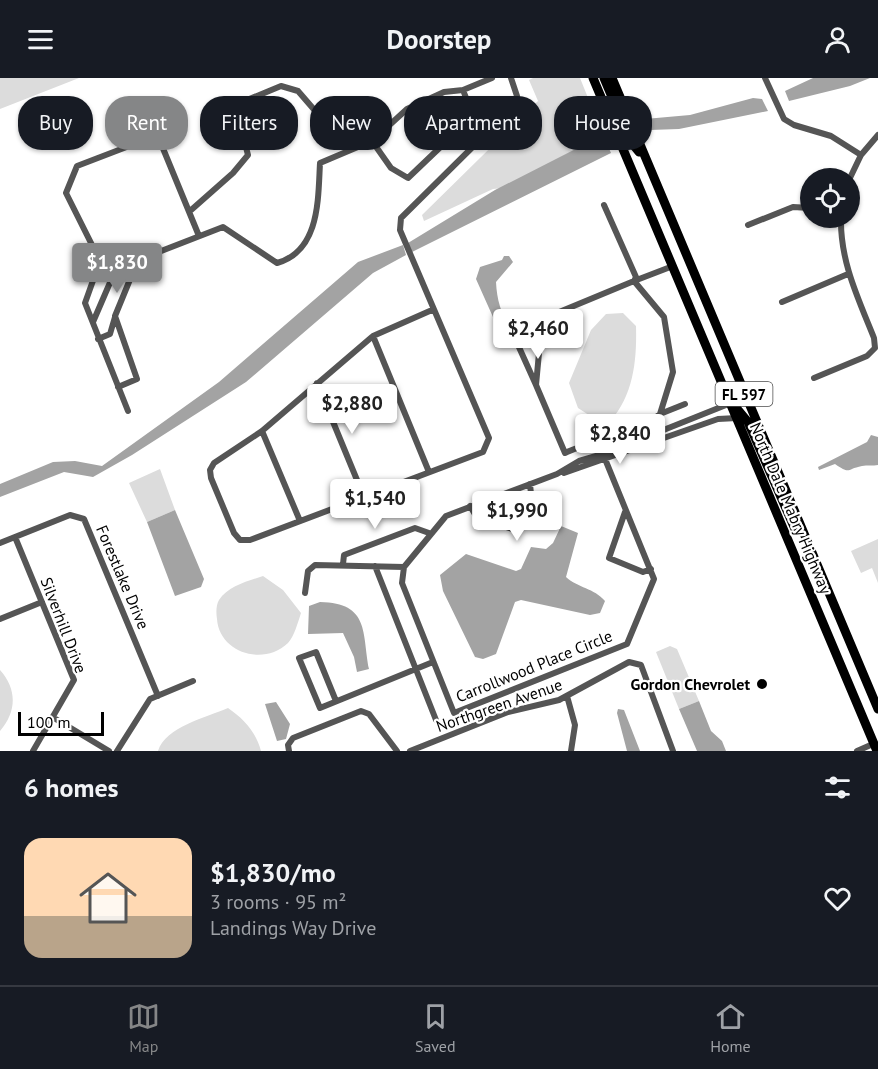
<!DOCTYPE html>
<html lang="en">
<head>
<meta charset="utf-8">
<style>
	:root { --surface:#171b24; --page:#20242c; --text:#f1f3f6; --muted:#9ea1a6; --line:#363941; --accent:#858687 }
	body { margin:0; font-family:"PT Sans",sans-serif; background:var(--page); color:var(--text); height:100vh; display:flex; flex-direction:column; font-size:22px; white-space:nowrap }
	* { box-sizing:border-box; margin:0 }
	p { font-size:20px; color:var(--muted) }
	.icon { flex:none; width:33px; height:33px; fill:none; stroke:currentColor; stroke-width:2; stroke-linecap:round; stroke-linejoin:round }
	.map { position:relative; height:673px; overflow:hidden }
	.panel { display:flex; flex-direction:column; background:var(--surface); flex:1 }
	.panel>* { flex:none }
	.guide { position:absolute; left:18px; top:18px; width:843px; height:54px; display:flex; gap:12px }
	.tools { position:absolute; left:800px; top:90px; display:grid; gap:12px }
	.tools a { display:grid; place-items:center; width:60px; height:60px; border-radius:50%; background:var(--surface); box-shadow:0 2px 4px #0004; font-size:30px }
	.scale { position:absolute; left:18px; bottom:15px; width:86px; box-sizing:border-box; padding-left:6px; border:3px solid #000; border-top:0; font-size:16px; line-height:21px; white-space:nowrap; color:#000; -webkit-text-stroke:4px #fff; paint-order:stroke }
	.price { position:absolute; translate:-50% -51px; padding:0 14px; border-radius:6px; background:#fff; color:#222; font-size:20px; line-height:39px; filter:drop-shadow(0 2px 3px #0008) }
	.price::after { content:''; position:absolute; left:50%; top:36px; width:18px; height:14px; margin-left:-9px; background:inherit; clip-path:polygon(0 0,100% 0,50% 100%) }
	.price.on { background:var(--accent); color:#fff }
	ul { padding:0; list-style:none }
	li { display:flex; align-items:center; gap:18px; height:150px; padding:0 24px }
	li+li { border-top:2px solid var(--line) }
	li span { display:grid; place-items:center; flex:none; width:168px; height:120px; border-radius:18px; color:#555 }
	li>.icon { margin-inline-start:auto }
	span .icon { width:72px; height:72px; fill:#fffc; stroke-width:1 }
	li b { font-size:26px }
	h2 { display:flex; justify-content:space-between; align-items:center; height:72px; padding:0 24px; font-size:26px }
	.chip { padding:0 21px; border-radius:24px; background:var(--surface); box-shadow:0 2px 4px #0004; font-size:21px; line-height:54px }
	.chip.on { background:var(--accent); color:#fff }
	header { display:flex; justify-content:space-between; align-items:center; height:78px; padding:0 24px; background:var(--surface); font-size:27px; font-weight:700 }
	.tab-bar { display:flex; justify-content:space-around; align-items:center; height:84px; border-top:2px solid var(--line); background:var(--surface); font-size:16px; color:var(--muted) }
	.tab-bar a { display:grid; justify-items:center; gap:3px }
	.tab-bar .on { color:var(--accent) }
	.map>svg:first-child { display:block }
	.green { fill:#dcdcdc }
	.water { fill:#a3a3a3 }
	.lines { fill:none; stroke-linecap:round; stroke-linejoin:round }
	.minor { stroke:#555; stroke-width:6 }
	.primary { stroke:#000; stroke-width:9 }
	.poi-dot { fill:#000; stroke:#fff; stroke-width:2 }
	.labels { text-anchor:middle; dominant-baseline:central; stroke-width:4.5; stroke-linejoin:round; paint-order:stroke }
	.shield { fill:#fff; stroke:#4c4c4c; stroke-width:1.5 }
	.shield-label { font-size:15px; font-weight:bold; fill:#000 }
	.street-label { font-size:16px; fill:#000; stroke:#fff }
	.poi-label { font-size:16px; font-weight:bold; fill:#000; stroke:#fff; text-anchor:end }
</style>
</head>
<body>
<header><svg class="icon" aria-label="menu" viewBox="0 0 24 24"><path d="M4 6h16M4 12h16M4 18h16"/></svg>Doorstep<svg class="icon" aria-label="person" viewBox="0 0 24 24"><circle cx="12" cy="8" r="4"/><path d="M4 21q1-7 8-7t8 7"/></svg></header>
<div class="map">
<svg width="878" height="673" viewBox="0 0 878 673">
	<rect width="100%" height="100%" fill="#fff"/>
	<path class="green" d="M0,0h79l-79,31z
		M533,0h47l23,57 -100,53 -10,1 -69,32 -2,-6 116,-114 -9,-21z
		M623,235l13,13c1,37 -3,73 -30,100l-28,-18 -9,-25 22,-53 15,-16z
		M160,391l15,41 -28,12 -18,-39z
		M878,461v44l-6,-15 -11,5 -10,-22z
		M263,498l20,14 18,23c-3,9 -7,24 -13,30 -25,24 -69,9 -71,-24 -1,-6 -1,-14 2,-19 9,-14 29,-19 44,-24z
		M670,568l7,3 22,52 -20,8 -23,-57z
		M0,592c17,19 17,41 0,61z
		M228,630c16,11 28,24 33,43h-103c7,-24 49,-34 70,-43z"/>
	<path class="water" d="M813,0h57l-20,8 -61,15 -4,-10z
		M753,20l9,1 6,12 -89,18 -29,1 -5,-11 45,-4z
		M603,57l8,18 -199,99 -4,-9 87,-53z
		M403,167l3,10 -33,18 -127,109 -114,73 -39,22 -29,-5 -64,25v-13l53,-22 22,-1 27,5 117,-84 139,-120z
		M504,178h5l4,6 -17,20c1,20 6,35 18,51l-10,4 -3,-2 -25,-56 4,-12 22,-7z
		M871,357l7,2v28c-5,1 -11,0 -16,1 -16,3 -11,9 -27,-2l-16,6 -1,-3 49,-25z
		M175,432l29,69 -3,8 -26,9 -28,-74z
		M561,448l17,7 -12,44c12,11 28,11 39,24l-5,12 -10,2 -69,-15 -6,2 -19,52 -13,5 -8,-2 -32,-66 -3,-16 26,-21 50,17 5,-2 10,-22 15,2 7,-6z
		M320,524c50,1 42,31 49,67l-12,3 -3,-15 -11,-24 -35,1 1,-28z
		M699,623l12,30 11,10 4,10h-29l-18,-42z
		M276,624l14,22 -4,15 -9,2 -12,-37z
		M618,631l6,1 16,41h-13l-10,-38z"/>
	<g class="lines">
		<path class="minor" d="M765,0l19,41 10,6 37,11 30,19
			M372,63l19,27 17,10 65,-62 -10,-26
			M849,102l12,-25 17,-20
			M190,133l43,-38 15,-18 -13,-50 46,-19 17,5 51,59
			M748,147l45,-18 17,1
			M673,188l-39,15 30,36 9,55 -13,42 25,-10
			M782,224l66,-28
			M432,232l-59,26 -111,95 -48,32 -4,7 1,8 23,55 6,7h10l233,-88 6,-14 -89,-208 1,-12 113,-112 3,-10 -6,-18
			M93,244l22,-51 23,-11
			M571,249l-37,16 5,10 -3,32 29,68c25,-12 77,-22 95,-39
			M373,258l56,136
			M98,261l12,-5 5,-17
			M534,265l-6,-4 -5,-12 111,-46 2,-4 -32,-72
			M518,267l18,40
			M814,300l53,-22 8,-8 -1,-10c-16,-40 -34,-77 -33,-120
			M317,305l47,114
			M118,309l19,-8 -22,-63 23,-56 85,-33 54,36c43,-12 41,-64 43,-100l52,-22 35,-32 37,-17 19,-2 29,-12
			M128,333l-43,-108 15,-42 -34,-68 11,-27 73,-28 12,8 37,90
			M262,353l38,90
			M603,376l51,125 -27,65 -173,69 -52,-130 2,-16 42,-51 111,-42 22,-13z
			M601,377l130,-52
			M564,395l154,-54 19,-1
			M470,428l6,10 39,14 16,-36 -1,-10
			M625,434l-16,46 34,14 8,-3
			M15,459l59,143 -41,71
			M0,465l70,-28 14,4 74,177
			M343,486l1,-9 71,-27 14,5
			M375,488l61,154
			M305,515l3,-22 7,-6 89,2
			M0,541l42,-17
			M567,618l8,29 -4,26
			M336,623l-20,-49 -17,6 21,50 113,-46
			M54,640l55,33
			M117,673l33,-52 43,-18
			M289,673l-1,-6 5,-7 68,-27 8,3 28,37
			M410,673l98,-39 51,-12 70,-38 12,3 32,86
			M857,673l16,-7"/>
		<path class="primary" d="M593,0l284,673
			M604,0l27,64 8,10
			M612,0l266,631
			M734,327l14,17 47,107"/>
	</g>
	<circle class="poi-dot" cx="762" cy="606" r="6"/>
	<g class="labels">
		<rect class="shield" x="715.5" y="304" width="57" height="24" rx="4.5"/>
		<g class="shield-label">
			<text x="744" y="316">FL 597</text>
		</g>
		<g class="street-label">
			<text transform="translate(791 430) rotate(67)">North Dale Mabry Highway</text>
			<text transform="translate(123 499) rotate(67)">Forestlake Drive</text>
			<text transform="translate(64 547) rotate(69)">Silverhill Drive</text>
			<text transform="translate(534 588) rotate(-22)">Carrollwood Place Circle</text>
			<text transform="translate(499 627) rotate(-19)">Northgreen Avenue</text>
		</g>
		<g class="poi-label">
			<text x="750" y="606">Gordon Chevrolet</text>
		</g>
	</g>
</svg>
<div class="tools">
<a><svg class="icon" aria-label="locate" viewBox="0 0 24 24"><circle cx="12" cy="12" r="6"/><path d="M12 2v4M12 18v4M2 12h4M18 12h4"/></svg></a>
</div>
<div class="scale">100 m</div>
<b class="price on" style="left:117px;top:216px">$1,830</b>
<b class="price" style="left:538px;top:282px">$2,460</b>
<b class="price" style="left:352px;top:357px">$2,880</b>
<b class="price" style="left:620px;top:387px">$2,840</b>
<b class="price" style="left:375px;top:452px">$1,540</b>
<b class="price" style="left:517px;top:464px">$1,990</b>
<div class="guide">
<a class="chip">Buy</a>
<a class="chip on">Rent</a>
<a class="chip">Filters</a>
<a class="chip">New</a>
<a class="chip">Apartment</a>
<a class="chip">House</a>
</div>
</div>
<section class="panel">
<h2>6 homes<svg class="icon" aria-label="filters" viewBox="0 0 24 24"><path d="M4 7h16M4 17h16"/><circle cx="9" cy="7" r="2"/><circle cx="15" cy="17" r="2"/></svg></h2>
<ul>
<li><span style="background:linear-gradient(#ffd9b3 65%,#b9a48a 0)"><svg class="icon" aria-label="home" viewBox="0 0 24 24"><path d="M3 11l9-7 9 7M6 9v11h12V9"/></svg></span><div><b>$1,830/mo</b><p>3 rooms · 95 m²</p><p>Landings Way Drive</p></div><svg class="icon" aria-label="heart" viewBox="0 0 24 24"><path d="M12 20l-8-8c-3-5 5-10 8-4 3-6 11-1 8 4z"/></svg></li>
</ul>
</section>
<nav class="tab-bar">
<a class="on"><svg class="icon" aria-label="map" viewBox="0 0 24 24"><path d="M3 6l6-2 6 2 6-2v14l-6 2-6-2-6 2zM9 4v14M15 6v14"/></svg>Map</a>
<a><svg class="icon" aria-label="saved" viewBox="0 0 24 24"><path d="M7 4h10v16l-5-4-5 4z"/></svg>Saved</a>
<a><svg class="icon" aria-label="home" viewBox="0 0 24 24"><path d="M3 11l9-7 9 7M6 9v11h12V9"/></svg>Home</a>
</nav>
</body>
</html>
